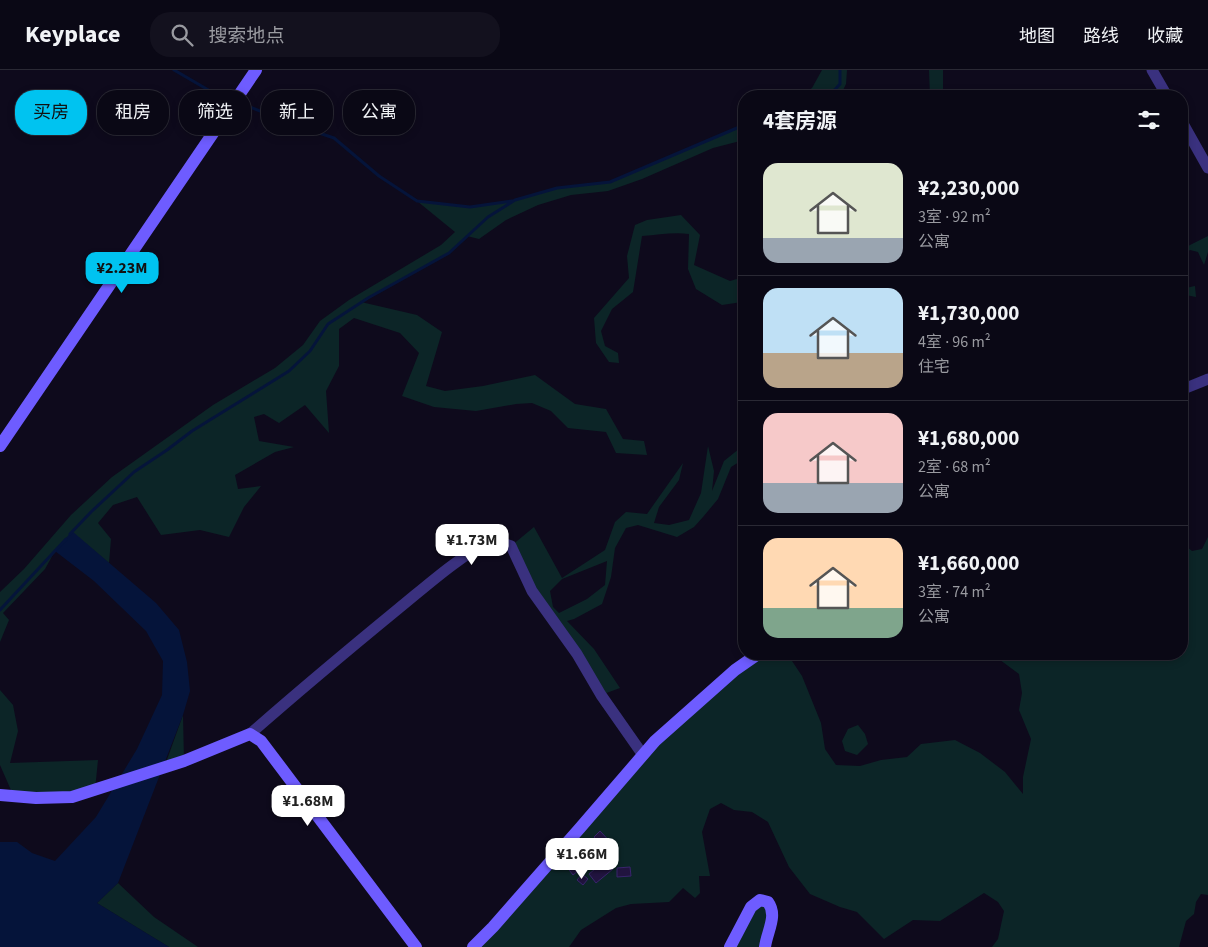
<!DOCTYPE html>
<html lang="zh">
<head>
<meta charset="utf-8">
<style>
	:root { --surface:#0a0815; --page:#13111e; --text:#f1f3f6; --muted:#999aa0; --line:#2a2934; --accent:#00c3f0 }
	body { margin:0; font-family:"Source Sans 3","Noto Sans SC",sans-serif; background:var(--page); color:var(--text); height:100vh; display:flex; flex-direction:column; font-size:19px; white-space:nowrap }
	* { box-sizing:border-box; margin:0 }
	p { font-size:16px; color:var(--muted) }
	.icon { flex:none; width:28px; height:28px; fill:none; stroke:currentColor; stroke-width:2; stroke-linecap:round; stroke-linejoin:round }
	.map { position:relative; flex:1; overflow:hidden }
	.details { position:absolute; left:738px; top:20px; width:450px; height:570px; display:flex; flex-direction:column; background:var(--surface); border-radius:20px; box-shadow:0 2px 8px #0003,0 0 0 1px var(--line) }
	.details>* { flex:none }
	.top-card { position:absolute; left:15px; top:20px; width:475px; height:45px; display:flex; gap:10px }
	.price { position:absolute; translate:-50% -42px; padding:0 11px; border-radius:10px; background:#fff; color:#222; font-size:16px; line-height:32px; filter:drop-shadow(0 1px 2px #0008) }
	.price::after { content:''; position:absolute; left:50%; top:30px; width:15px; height:11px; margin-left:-8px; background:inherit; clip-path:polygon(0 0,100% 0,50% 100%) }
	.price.active { background:var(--accent); color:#111 }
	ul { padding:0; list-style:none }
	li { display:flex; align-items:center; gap:15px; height:125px; padding:0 25px }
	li+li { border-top:1px solid var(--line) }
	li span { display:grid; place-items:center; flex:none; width:140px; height:100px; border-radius:15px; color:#555 }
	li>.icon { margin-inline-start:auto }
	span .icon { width:60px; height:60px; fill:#fffc; stroke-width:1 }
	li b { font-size:21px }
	h2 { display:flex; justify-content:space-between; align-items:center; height:60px; padding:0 25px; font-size:21px }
	.chip { padding:0 18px; border-radius:20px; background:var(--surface); box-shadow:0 2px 8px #0003,0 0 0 1px var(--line); font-size:18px; line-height:45px }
	.chip.active { background:var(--accent); color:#111 }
	header { display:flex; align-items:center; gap:30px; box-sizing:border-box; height:70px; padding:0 25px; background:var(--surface); border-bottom:1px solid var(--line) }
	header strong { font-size:24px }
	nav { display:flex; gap:28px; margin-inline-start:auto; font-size:18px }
	.search { width:350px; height:45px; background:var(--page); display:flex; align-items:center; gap:12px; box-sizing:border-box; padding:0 18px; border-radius:20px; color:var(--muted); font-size:19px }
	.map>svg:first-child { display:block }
	.green { fill:#0c2527; fill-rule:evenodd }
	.water { fill:#05143a }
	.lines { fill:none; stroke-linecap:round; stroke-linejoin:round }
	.stream { stroke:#05143a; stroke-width:3 }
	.building { fill:#21143f; stroke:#39246d }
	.street { stroke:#3a317f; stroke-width:11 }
	.secondary { stroke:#6e5cff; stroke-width:12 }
</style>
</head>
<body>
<header>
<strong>Keyplace</strong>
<div class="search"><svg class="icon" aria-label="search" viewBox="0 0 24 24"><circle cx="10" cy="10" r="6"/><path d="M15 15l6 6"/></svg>搜索地点</div>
<nav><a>地图</a><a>路线</a><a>收藏</a></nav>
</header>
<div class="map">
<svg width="1208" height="877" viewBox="0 0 1208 877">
	<rect width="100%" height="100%" fill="#0e0a1c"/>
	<path class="green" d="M822,0h25l-1,14 -6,12h-40l12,-8z
		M929,0h14v26h-13z
		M744,48v22l-31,8 -71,31 -34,12 -37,4 -33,10 -32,15 -27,19 -12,-3 -18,17 -88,49 56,13 25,17 -16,54 19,5 38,-5 52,-11 40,29 31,5 17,30 21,2 3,14 -31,-2 -10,-21 -38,-4 -17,-17 -19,-8 -16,1 -40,7 -42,-4 -32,-11 17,-43 -19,-20 -46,-15 -15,11v37l-13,25 3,42 -24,-28 -26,18 -15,-9 -10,3 5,24 35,6 -19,5 -40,23 3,14 23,-3 -17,21 -15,30 -29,-7 -39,5 -24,-38 -24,8 -15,18 13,16 -2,24 -37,-31 -17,19 -10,18 -42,44 6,7 -9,22v-50l24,-23 47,-54 41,-38 101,-72 62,-37 28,-23 17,-24 29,-21 92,-55 14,-13 -38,-31 53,6 45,-7 42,-12 53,-6 133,-57 -1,-6z
		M681,145l19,20 -6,30 36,16 14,-4v26l-2,-1 -20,3 -26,-16 -8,-20 1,-35c-16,-2 -31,1 -47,2l-9,56 -21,17 -11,22 4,15 13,7 1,10 -10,-1 -13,-19 -2,-25 35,-40 -2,-22 8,-31 12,-5z
		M1208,166v16l-4,13 -6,-13 -8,-2 -9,7v-6l9,-6z
		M1195,216l1,11 -10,-2 -5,1v-7z
		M744,375v14l-13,8 -13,32 -15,18 -9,10 -17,10 -39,-12 -12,3 -11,20 -4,29 -9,27 -28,15 -7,2 27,28 26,39 -19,7 -50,-76 -40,-73 23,-19 28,51 43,-28 10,-28 11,-10 21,2 36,-51 -4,17 -20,27 -5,16 15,2 20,-5 12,-27 7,-47 6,25 -2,20 12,-30zM607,491l-2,24 -18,14 -28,14 -6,-6 -3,-16 12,-12z
		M1208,467v358l-7,-1 -5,8 -2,12 -8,7 -7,26h-187l6,-8 6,-28 -6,-9 -14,-9 -44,28 -27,-1 -29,19 -27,-27 -17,-5 -30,-13 -21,-27 -21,-45 -16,-10 -18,-2 -13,-7 -11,6 -8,23 8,44h-11l1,17 -5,5 -12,-10 -14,14 -38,2 -15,4 -35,22 -12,17h-96l182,-206 97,-84 20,-1 20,5 10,15 19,47 4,26 11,16 24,1 21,-6 26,-3 14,-13 34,-4 25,13 25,19 18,22v-17l8,-38 -12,-29 3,-17 -3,-19 -27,-20h189v-112l11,9 10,-2z
		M0,620l13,15 5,26 -8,32 88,-3 -3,30 -81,7 -14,-32z
		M183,645l1,46 -20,7z
		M858,655l7,9 3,10 -11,11 -12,-4 -3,-10 6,-12z
		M118,813l36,34 44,30h-29l-72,-44z
		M768,832l-3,45h-35l21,-40z"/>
	<path class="water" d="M72,461l84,72 23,27 8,32 3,29 -7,24 -65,168 -21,20 72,44h-169v-105h17l15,11 23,8 41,-44 41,-68 25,-54 1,-34 -17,-30 -52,-50 -39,-30z"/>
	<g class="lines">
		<path class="stream" d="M174,0l43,25 14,5
			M829,26l11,-12v-14
			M237,32l61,24 36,12 45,38 38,25 53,6 42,-6
			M70,464l21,-22 43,-40 33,-22 25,-19 97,-60 21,-20 18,-27 40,-26 81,-45 39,-36 27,-17 42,-12 53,-6 134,-57
			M0,540l66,-71"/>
	</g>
	<path class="building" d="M600,761l14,15 -7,6 -13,-15z
		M570,788l9,12 -6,5 -10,-13z
		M606,790l7,9 -17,14 -7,-9z
		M630,797l1,9 -14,1v-9z
		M582,804l6,5 -5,6 -6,-5z"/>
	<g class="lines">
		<path class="street" d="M1152,0l15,26
			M1181,50l27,48
			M1181,320l27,-11
			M250,664c49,-43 98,-84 148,-125 32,-26 58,-50 95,-70l18,7 21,45 45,63 24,41 42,60"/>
		<path class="secondary" d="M0,376l256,-376
			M0,725l36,3 36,-1 112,-36 66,-27 11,7 155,206
			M473,877l20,-20 87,-99 75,-87 80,-71 23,-16
			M730,877l21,-40 9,-7 8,2c10,14 -1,29 -3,45"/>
	</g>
</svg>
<b class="price active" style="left:122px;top:224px">¥2.23M</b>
<b class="price" style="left:472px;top:496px">¥1.73M</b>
<b class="price" style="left:308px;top:757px">¥1.68M</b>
<b class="price" style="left:582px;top:810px">¥1.66M</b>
<div class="top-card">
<a class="chip active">买房</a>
<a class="chip">租房</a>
<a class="chip">筛选</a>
<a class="chip">新上</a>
<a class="chip">公寓</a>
</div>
<section class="details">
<h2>4套房源<svg class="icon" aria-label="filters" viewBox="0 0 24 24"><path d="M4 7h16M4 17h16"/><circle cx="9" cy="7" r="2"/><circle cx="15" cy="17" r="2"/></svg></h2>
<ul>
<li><span style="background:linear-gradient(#dfe7d0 75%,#9aa5b1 0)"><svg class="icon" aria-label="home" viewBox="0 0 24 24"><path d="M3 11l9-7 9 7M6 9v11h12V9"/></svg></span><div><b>¥2,230,000</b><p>3室 · 92 m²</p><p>公寓</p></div></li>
<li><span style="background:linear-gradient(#bfe0f5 65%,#b9a48a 0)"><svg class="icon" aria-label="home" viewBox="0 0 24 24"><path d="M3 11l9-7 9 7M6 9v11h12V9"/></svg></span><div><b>¥1,730,000</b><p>4室 · 96 m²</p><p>住宅</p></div></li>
<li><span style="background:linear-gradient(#f6c9c9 70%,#9aa5b1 0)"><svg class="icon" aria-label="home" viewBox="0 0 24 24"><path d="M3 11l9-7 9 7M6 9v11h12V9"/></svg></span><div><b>¥1,680,000</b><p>2室 · 68 m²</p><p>公寓</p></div></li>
<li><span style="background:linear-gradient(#ffd9b3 70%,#7fa58c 0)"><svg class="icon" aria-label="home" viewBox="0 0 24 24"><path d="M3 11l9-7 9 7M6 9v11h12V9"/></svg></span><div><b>¥1,660,000</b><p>3室 · 74 m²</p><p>公寓</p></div></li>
</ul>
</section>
</div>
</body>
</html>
